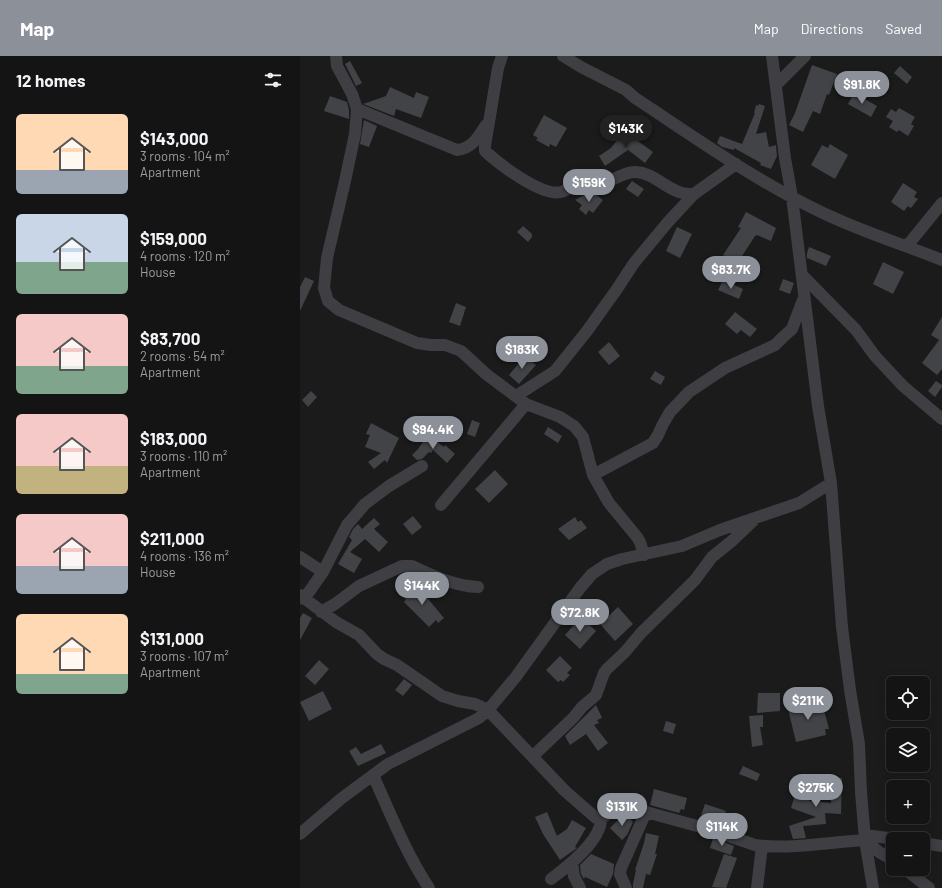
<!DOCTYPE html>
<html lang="en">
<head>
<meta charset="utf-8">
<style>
	:root { --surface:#141415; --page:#1d1d1e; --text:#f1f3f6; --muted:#9d9ea0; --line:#333334; --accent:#8c9099 }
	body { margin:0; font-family:Barlow,sans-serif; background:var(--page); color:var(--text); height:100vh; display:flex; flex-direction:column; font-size:15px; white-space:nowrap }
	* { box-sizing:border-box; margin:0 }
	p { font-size:13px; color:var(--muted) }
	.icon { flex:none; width:22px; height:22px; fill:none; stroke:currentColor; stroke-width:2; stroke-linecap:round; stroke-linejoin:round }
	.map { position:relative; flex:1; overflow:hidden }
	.panel { display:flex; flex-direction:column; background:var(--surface); width:300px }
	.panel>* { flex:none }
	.tools { position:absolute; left:586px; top:620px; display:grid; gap:8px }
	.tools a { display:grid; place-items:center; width:44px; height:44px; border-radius:6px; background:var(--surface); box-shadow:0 2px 10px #0003,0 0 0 1px var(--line); font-size:20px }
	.price { position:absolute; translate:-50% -34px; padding:0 9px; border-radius:14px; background:var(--accent); color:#fff; font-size:13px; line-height:26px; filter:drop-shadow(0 1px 2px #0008) }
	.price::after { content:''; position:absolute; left:50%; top:24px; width:12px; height:9px; margin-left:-6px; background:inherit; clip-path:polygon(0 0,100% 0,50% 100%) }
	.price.current { background:#222; color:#fff }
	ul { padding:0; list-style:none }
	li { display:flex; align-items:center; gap:12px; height:100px; padding:0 16px }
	li span { display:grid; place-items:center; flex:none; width:112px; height:80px; border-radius:6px; color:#555 }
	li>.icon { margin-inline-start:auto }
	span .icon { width:48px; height:48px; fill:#fffc; stroke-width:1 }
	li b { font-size:17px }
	h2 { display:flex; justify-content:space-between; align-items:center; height:48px; padding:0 16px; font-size:17px }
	header { display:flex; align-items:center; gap:24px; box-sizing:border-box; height:56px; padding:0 20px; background:var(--accent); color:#fff }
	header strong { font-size:19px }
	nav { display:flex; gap:22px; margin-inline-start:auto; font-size:14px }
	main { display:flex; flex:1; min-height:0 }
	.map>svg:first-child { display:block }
	.building { fill:#424346 }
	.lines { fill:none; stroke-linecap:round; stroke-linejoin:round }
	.street { stroke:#3e3e43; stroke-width:12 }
</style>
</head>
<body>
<header>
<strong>Map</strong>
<nav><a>Map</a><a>Directions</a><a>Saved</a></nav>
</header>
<main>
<section class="panel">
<h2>12 homes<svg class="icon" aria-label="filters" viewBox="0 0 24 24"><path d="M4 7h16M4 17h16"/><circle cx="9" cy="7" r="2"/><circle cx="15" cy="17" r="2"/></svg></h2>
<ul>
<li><span style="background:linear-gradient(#ffd9b3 70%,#9aa5b1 0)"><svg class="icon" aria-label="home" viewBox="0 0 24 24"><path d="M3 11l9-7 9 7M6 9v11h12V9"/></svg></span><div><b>$143,000</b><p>3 rooms · 104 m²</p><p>Apartment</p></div></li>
<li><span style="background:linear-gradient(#c9d6e8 60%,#7fa58c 0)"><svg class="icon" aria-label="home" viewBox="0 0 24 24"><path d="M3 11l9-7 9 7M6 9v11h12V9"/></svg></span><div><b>$159,000</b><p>4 rooms · 120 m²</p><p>House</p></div></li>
<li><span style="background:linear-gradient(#f6c9c9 65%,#7fa58c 0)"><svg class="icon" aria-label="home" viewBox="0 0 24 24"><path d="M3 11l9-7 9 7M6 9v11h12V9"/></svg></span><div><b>$83,700</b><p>2 rooms · 54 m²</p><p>Apartment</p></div></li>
<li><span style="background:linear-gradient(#f6c9c9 65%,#c2b280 0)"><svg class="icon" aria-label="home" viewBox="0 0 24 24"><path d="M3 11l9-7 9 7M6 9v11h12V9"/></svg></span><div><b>$183,000</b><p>3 rooms · 110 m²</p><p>Apartment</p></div></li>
<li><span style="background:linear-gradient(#f6c9c9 65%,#9aa5b1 0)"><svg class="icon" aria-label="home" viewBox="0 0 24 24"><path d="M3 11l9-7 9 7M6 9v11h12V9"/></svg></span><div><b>$211,000</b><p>4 rooms · 136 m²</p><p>House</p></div></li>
<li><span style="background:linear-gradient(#ffd9b3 75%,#7fa58c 0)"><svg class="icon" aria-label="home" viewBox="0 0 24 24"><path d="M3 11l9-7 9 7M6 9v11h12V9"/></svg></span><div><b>$131,000</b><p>3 rooms · 107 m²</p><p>Apartment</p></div></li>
</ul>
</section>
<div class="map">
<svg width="642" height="832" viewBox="0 0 642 832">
	<rect width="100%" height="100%" fill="#1b1b1c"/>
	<path class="building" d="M50,5l12,22 -6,3 -11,-22z
		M512,9l25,9 -8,21 -2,-1 -7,20 -7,-3 -10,21 -14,-7 6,-12z
		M600,10l12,11 -5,7 -13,-11z
		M90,31l24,11 2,-6 13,5 -8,21 -25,-9 -2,7 -31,-12 23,-8z
		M554,37l23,13 -6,11 -23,-13z
		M30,40l17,6 2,8v9l-25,-8z
		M459,48l6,2 -9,28 10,-2 3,15 7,-2v2l1,9 -6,13 -11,-4 1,-2 -27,-15v2l-12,-3 -5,-4 3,-7 22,8 13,-31h-1l2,-8 2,1z
		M599,52l16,9 -4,7 3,2 -6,10 -9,-6 -2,2 -8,-5 4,-6 -7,-4 5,-8 5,3z
		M244,59l23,13 -11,19 -6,-3 -1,3 -13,-7 2,-2 -5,-3z
		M64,64l13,6 -8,21 -9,-3z
		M324,75l29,21 -8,11 -17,-13 -23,16 -6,-10 12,-8z
		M530,88l18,11 -13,24 -24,-14 11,-20 6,3z
		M332,125l12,8 -6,8 -12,-8z
		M603,127l14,9 -3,5 4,2 -7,9 -3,-2 -4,5 -13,-9z
		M290,136h2l11,8 -10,13 -4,-3 -3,5 -7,-6 3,-4 -7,-5z
		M446,156l30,16 -5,13 -14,-6 -2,1 -18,28 -14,-9 18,-27 -3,-1z
		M223,170l9,8v3l-4,5 -11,-10z
		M377,171l15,7 -12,24 -14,-7z
		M509,191l22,9 -5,10 -19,-8v-5z
		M583,206l21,10 -11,22 -20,-10z
		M5,221l9,4 -14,30v-24z
		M483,223l11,4 -4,11 -11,-4z
		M423,224l20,9 -4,10 -21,-9z
		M156,247l10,4 -6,19 -11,-4z
		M435,256l22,17 -7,8 -9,-7 -4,4 -12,-10z
		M642,261v52l-5,6 -15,-12 17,-23 -8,-5z
		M309,286l11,14 -11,9 -11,-13z
		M225,300l11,9 -17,19 -10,-9z
		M355,315l10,6 -4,8 -11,-6z
		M636,325l6,4v2l-7,10 -7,-6z
		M11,335l6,6 -9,10 -6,-7z
		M172,364l8,3 -5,14 -8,-3z
		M71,367l28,15 -12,25 -2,-3 -11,9 -6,-7 13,-9 -16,-6 5,-12 -4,-1z
		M248,371l14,9 -4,7 -14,-9z
		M128,379l16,12 1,-2 10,9 -8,9 -14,-13 -2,3 -2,-1 -7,7 -5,1 -5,-5 6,-6z
		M195,414l13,14 -19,19 -14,-14z
		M113,460l9,11 -10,8 -9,-11z
		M275,461l3,5 3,-2 6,8 -18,12 -11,-11z
		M74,462l6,6 -6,5 14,13 -9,10 -14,-13 -15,13 12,7 -8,14 -16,-9 14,-24 -3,-3 4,-8 5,-5 4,5z
		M116,530l9,6 -1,2 20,24 -6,5 -2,-3 -7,7 -25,-25 2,-3 -3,-2 8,-9 3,1z
		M318,551l15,17 -18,17 -15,-17z
		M3,557l9,5 -12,22v-22z
		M281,561l15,14 -16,18 -15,-14z
		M260,600l12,12 -5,5 3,2 -7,7 -2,-2 -3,2 -12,-12z
		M19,604l10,9 -14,16 -10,-9z
		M104,623l8,6 -9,11 -8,-6z
		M23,635l9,18 -23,12 -9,-19z
		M458,637h22v18l-23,2z
		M520,645l2,10 2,-1 5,19h-4l1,6 -30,7 -8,-33z
		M296,649l6,13 -5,2 2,3 -5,2 14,18 -10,8 -12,-17 -16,11 -5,-9z
		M463,659v12h-3l3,18 -11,2 -3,-31z
		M366,665l10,3 -3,10 -10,-3z
		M81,688l5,9 -28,13 -9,-15 7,-4 5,7z
		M443,710l17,8 -3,7 -18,-7z
		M531,722h11l-1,36 -16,-1 1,11 -23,2 3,12 -13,1 -4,-13 27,-9 -25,-9 6,-19 14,5 -2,7 22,2z
		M354,733l33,9 -3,12 -3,-1 -2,4 -29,-8z
		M405,748l21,7 -6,14 -8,-3 1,-2 -12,-5z
		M247,756l10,24 10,-7 5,-9 14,8 -11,19 2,1 -17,12 -17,-26 -8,-17z
		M325,757l8,9 -6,13 -5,5 -12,-12z
		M346,777l13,3 -4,18h2l-7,21 -4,-1 -3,14h-10v-4l3,-14h-1l9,-27z
		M413,782l21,8 -3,9 -21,-7z
		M291,798l23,10 -1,10 -6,13 -22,-10 -1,2 -3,-5 -1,-9z
		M424,798l13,4 -11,30 -14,-1z"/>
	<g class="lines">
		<path class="street" d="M36,0l1,10 15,28 5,15 -2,25 -10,47 -18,77 -3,30 4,13 11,9 78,33 14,2h14l16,6 25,23 40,30 34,13 14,9 9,11 10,38 16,28 28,34 3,5 4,13
			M202,0l-4,12 -13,78v5c14,13 57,46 76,41 9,-2 15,-11 25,-12 8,-1 16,2 24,0 9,-2 16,-9 26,-8 17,1 28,15 43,20 5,2 10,2 15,2
			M263,0l18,11 45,23 9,8c61,40 121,83 186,114 39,19 81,32 121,48
			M472,0l13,102 7,39 26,209 13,77 11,144 8,63 9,54 2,48 4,48 8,48
			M476,29l29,-29
			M57,53l100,41c15,-1 22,-14 29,-25
			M607,190l35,-43
			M503,220l53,54 19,26 28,30 39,33
			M216,340l39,-25 32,-40 30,-42 17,-26 34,-41 26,-28 42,-30
			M293,419l60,-32 5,-8 5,-11 7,-12 19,-20 36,-24 50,-23 8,-8 9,-8 11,-29
			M141,449l85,-101
			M0,501l23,15
			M0,539l36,27 23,13 18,19 7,5 13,6 45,31 16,5 17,3 13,6 77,81 31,27c10,2 15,-9 20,-17l8,-1 22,12 62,17 47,16c32,5 77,-3 110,-5l14,12 14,8
			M4,543l19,-27 24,-47 18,-21 24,-18 33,-20
			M21,556l14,-8 24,-18 43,-20h10c22,10 42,20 66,21
			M233,700l40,-38 9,-11 14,-12 8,-22 3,-4 18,-17 16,-19 54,-53 17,-23 21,-17 20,-19
			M73,719c17,38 33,78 56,113
			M0,778l42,-36 46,-34 91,-46 9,-8 27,-32 65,-90 12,-14 15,-10 15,-5 60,-13 38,-16 79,-27 32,-20
			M565,779l31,4
			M623,787l19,3
			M272,807l2,13 6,12
			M605,813l24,19
			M251,823c16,-12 50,-38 50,-60
			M326,832l-6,-14 1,-6 25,-56
			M457,832l5,-42"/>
	</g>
</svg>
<div class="tools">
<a><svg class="icon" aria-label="locate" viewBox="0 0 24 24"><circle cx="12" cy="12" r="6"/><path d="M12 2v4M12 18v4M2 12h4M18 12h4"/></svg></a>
<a><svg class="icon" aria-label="layers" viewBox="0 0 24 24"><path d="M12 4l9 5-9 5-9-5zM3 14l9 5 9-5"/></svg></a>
<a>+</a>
<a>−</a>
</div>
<b class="price" style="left:562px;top:49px">$91.8K</b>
<b class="price current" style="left:326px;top:93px">$143K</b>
<b class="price" style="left:289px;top:147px">$159K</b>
<b class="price" style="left:431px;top:234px">$83.7K</b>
<b class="price" style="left:222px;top:314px">$183K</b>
<b class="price" style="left:133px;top:394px">$94.4K</b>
<b class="price" style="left:122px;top:550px">$144K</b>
<b class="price" style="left:280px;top:577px">$72.8K</b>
<b class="price" style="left:508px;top:665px">$211K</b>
<b class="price" style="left:516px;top:752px">$275K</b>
<b class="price" style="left:322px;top:771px">$131K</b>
<b class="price" style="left:422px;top:791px">$114K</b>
</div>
</main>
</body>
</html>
